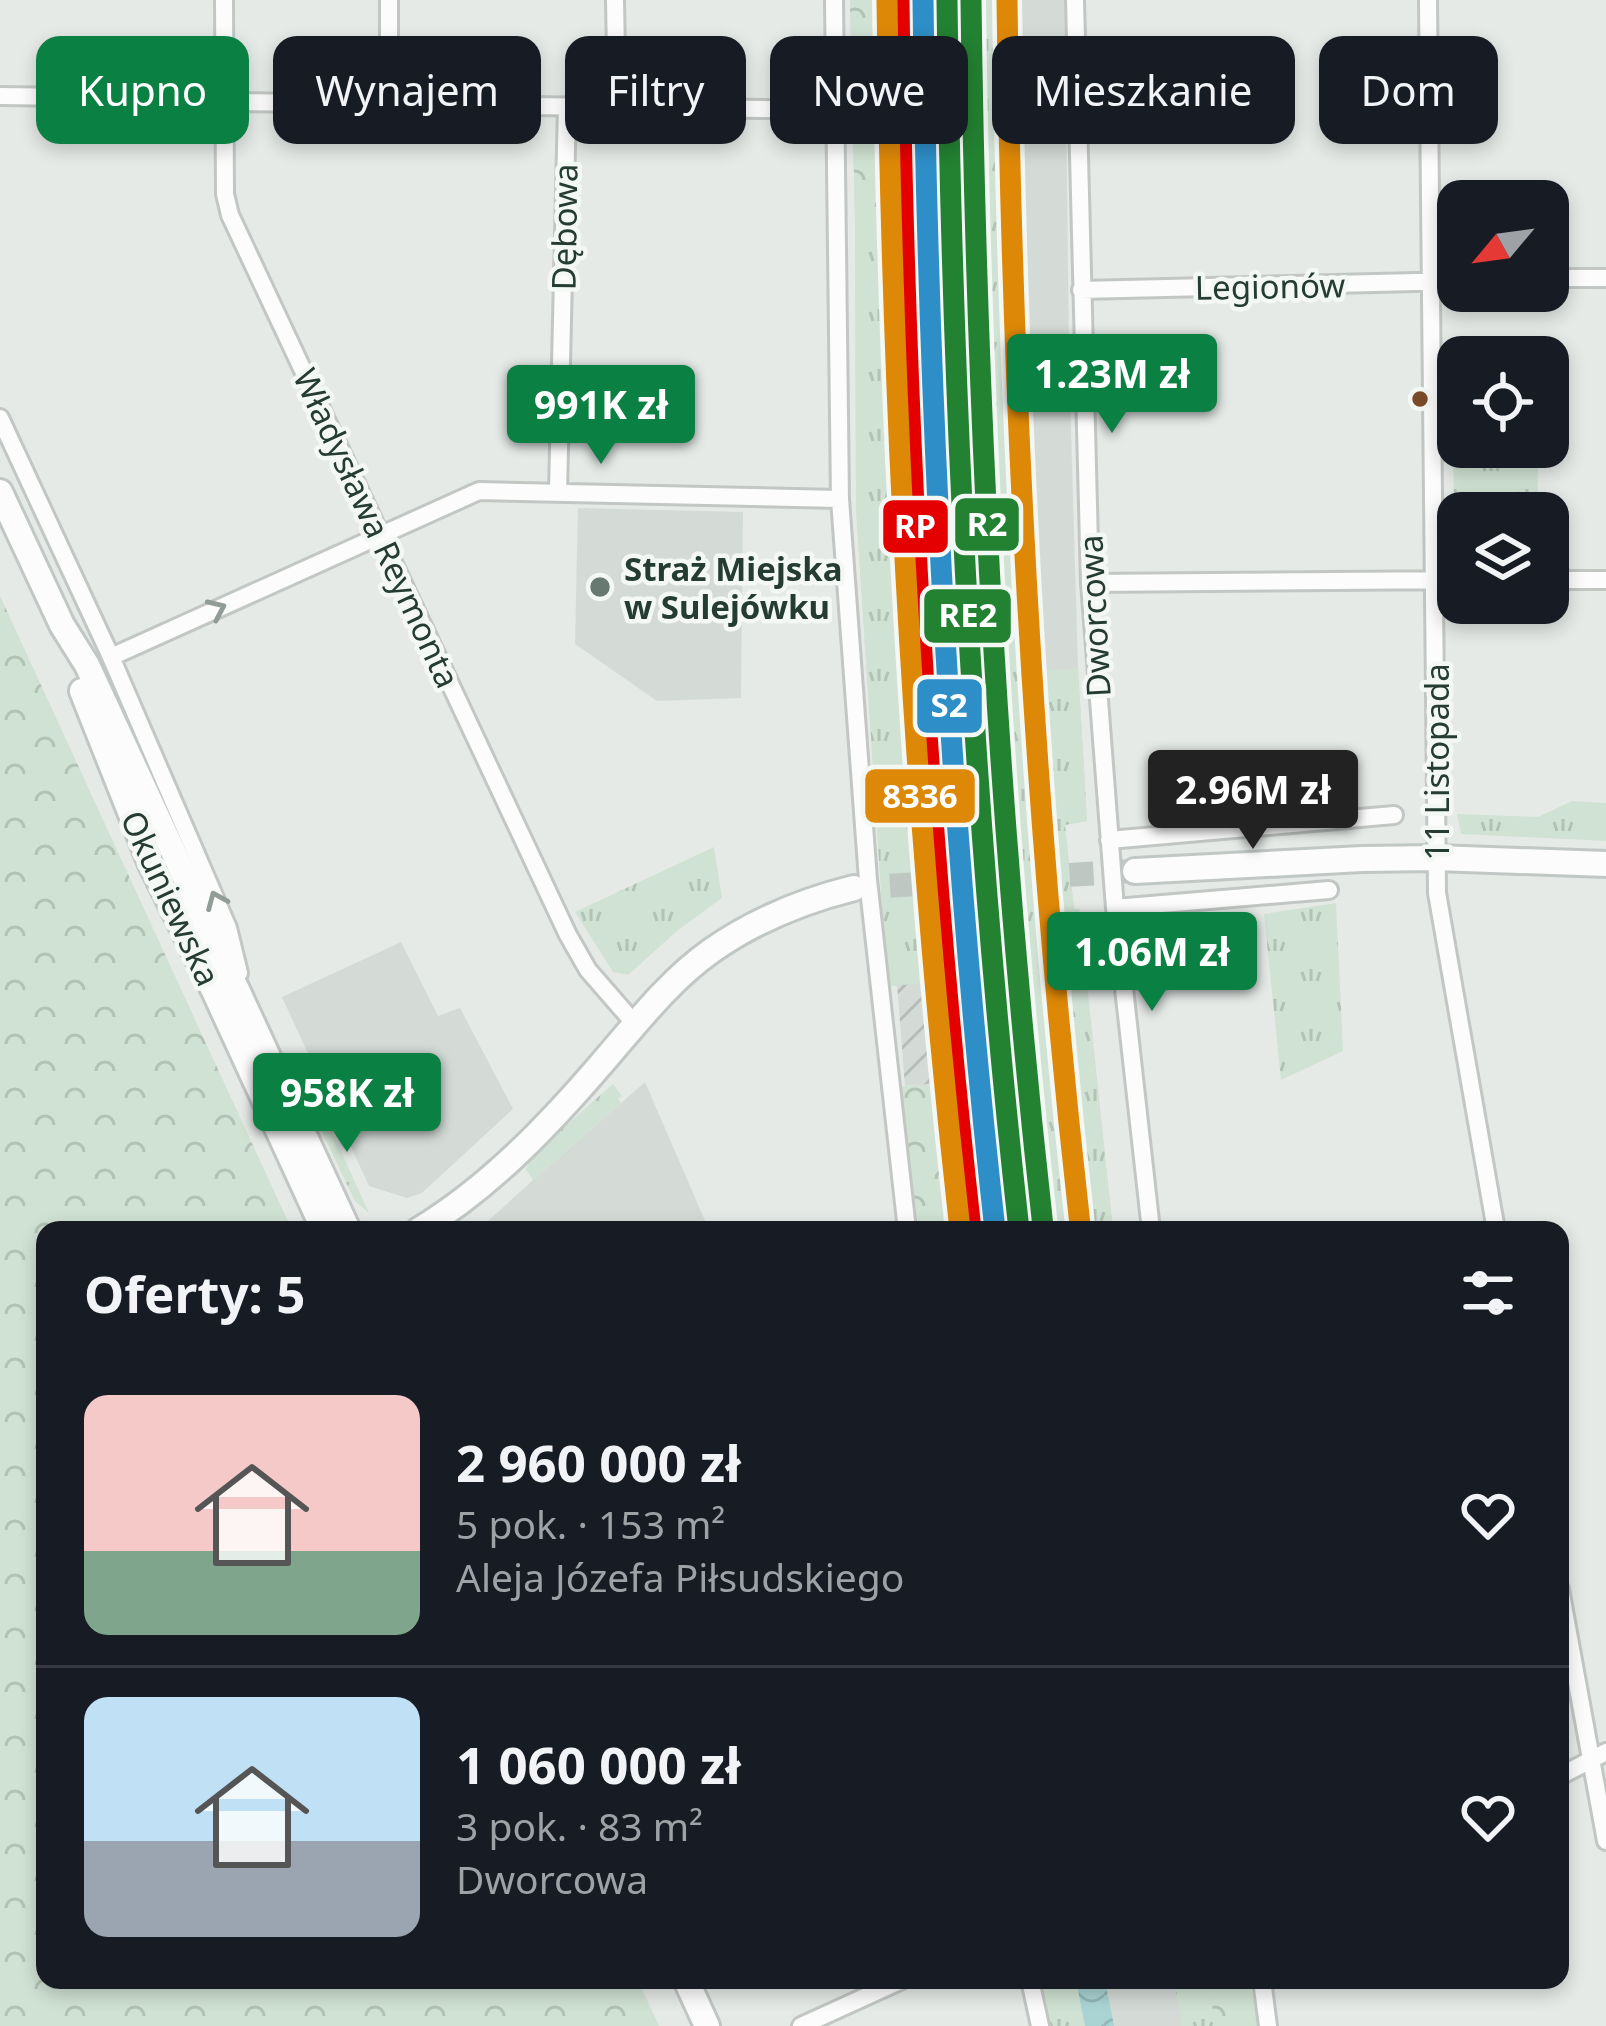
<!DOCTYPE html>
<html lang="pl">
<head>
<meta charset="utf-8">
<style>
	:root { --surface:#171b24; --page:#242831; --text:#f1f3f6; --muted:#9ea1a6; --line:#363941; --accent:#0b8043 }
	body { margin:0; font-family:"Noto Sans",sans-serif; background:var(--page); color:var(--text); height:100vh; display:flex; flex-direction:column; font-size:45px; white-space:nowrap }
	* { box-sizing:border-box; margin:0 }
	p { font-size:39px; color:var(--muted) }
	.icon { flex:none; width:66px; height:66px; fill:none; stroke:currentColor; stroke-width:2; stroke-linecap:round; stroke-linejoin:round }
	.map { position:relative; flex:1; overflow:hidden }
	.sheet { position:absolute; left:36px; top:1221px; width:1533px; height:768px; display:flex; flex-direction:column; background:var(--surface); border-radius:24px; box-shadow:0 6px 18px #0003 }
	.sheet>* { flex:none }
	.hud { position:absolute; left:36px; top:36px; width:1536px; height:108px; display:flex; gap:24px }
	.needle { width:78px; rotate:241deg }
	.buttons { position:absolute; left:1437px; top:180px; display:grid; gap:24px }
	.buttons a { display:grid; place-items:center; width:132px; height:132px; border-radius:24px; background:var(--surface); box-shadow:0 6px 18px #0003; font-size:60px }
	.price { position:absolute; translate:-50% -102px; padding:0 27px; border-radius:12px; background:var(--accent); color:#fff; font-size:39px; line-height:78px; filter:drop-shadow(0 3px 6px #0008) }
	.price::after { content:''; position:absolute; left:50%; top:72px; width:36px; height:27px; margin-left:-18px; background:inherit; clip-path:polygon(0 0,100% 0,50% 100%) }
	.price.selected { background:#222; color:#fff }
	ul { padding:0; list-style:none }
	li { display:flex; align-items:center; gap:36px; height:300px; padding:0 48px }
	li+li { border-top:3px solid var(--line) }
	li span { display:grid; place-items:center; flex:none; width:336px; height:240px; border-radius:24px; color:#555 }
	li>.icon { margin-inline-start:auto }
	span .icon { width:144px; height:144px; fill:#fffc; stroke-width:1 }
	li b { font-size:51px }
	h2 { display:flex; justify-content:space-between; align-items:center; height:144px; padding:0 48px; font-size:51px }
	.chip { padding:0 42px; border-radius:24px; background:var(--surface); box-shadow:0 6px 18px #0003; font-size:42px; line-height:108px }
	.chip.selected { background:var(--accent); color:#fff }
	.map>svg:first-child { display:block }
	.built { fill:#d4dbd7 }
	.industrial { fill:url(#industrial-furrows) }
	.grass { fill:url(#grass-tufts) }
	.forest { fill:url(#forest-crowns) }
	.water { fill:url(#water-waves) }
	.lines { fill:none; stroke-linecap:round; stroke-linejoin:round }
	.secondary-tunnel { stroke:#bfc7c3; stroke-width:24; stroke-dasharray:24 12; stroke-linecap:butt }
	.street-casing { stroke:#c2c7c4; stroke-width:22 }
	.secondary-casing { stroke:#c1c7c4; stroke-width:30 }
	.street { stroke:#fbfcfb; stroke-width:16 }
	.secondary { stroke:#fbfcfb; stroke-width:24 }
	.rail-1-casing { stroke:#f4f8f5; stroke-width:30 }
	.rail-2-casing { stroke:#f4f8f5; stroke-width:30 }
	.rail-3-casing { stroke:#f4f8f5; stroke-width:30 }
	.rail-4-casing { stroke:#f4f8f5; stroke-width:30 }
	.rail-5-casing { stroke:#f4f8f5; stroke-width:30 }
	.rail-6-casing { stroke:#f4f8f5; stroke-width:30 }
	.rail-1 { stroke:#238132; stroke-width:21 }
	.rail-2 { stroke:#2e8ec7; stroke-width:21 }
	.rail-3 { stroke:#238132; stroke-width:21 }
	.rail-4 { stroke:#e50000; stroke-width:21 }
	.rail-5 { stroke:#de8808; stroke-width:21 }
	.rail-6 { stroke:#de8808; stroke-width:21 }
	.oneway { stroke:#909c96 }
	.bus-dot { fill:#7a4b2a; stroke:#f4f8f5; stroke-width:4.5 }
	.poi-dot { fill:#687971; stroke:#f4f8f5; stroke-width:4.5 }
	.labels { text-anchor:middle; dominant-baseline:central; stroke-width:9; stroke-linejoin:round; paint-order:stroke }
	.street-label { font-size:33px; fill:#253c32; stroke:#f4f8f5 }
	.poi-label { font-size:33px; font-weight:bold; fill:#253c32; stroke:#f4f8f5; text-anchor:start }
	.line-badge { stroke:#f4f8f5; stroke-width:4.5 }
	.badge-label { font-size:33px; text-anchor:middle; font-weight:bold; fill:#fff }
</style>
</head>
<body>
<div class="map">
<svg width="1606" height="2026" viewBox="0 0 1606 2026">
	<defs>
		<pattern id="industrial-furrows" width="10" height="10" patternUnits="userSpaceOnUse" patternTransform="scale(3)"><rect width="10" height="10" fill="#d4dbd7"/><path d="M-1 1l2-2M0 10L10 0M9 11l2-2" fill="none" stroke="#b6bdb9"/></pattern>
		<pattern id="grass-tufts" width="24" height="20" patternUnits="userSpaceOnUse" patternTransform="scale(3)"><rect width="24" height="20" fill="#d0e2d3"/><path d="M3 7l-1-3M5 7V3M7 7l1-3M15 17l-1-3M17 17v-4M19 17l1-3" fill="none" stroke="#b2c3b6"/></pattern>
		<pattern id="forest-crowns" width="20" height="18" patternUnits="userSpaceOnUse" patternTransform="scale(3)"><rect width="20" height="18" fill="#d0e2d3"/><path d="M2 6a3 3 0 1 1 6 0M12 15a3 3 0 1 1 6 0" fill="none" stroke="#b2c3b6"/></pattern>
		<pattern id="water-waves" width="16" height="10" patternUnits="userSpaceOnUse" patternTransform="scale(3)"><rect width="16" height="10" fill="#aad4d4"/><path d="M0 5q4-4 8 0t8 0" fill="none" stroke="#92b7b6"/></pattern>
	</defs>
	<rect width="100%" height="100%" fill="#e5eae7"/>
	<path class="built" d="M850,0h215l4,361 9,307 9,153 -22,4 9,84h5l34,321h-196l-17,-143 30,-3 37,-104 -77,6 -5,-35 -29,-443 -1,-288z
		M578,508l165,4 -2,186 -84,3 -82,-57z
		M401,942l37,74 22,-8 53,101 -91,84 -15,5 -38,-12 -87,-189z
		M645,1082l64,148h-231l55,-50z
		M1041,1980h209l9,46h-209z"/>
	<path class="industrial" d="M967,979l10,138 -42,2 -5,-35 -25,2 -8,-101z"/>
	<path class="grass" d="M899,0h31c3,292 13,583 35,874l-7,2 9,103 -77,7 -5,-35 -29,-443 -1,-288 45,-3z
		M968,0h35l5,468 12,205 58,-5 9,153 -22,4 9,84h5l6,56 -29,4 6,62 29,-2 22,201h-57l-35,-315h-10c-30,-304 -38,-609 -43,-915z
		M1453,446l85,1v61l-84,2z
		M1572,801l34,2v38l-145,-7 -4,-20 81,3z
		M714,847l8,51 -45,33 -49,44 -15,-3 -38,-60z
		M1336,903l7,148 -62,29 -17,-166z
		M613,1084l9,12 -4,3 3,4 -88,77 -7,-10 4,-13z
		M321,1107l48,106 -14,-12 -36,-75z
		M1041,1980h35l9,46h-35z
		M1174,1980h33l9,46h-34z"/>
	<path class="forest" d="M850,0h49l1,217 -45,3z
		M0,596l292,634h-247v750h593l21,46h-659z
		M1085,965l6,64 -29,3 -6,-64z
		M930,1084l5,35 42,-2 14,113h-74l-17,-143z
		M1207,1980h43l9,46h-43z"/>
	<path class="water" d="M1076,1980h29l9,46h-29z"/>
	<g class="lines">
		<path class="secondary-tunnel" d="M854,888l279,-17"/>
		<g class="street-casing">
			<path id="street" d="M224,0l1,194 5,21 338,720 20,35 47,54
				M615,0l2,107
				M834,0l6,499 28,381 39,350
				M1075,0l15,583 25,325 36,322
				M1428,0l9,893 59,337
				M0,96l211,3 23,3 601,8
				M389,104v-104
				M1548,278h58
				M1081,290l377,-9
				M0,418l111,239 117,271 11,45
				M558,492l9,-386
				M1548,580h58
				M1090,583l368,-3
				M111,657l368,-166 361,8
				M1109,840l285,-25
				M1115,908l214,-18
				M1560,1589l46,252
				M1560,1776l46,-24
				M1030,1980l10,46
				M1262,1980l6,46
				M801,2026l101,-46"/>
		</g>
		<g class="secondary-casing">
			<path id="secondary" d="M0,492l62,133 25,40 261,565
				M82,691l68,171 65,131 109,237
				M1135,871l227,-12 74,-1 170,6
				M419,1230c68,-41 126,-101 177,-160 37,-42 70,-87 115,-119 44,-31 91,-50 143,-63
				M686,1980l21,46"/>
		</g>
		<use href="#street" class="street"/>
		<use href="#secondary" class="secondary"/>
		<g class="rail-1-casing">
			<path id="rail-1" d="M947,0c5,414 26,818 72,1230"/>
		</g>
		<g class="rail-2-casing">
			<path id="rail-2" d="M923,0c5,413 26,819 72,1230"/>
		</g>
		<g class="rail-3-casing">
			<path id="rail-3" d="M971,0c5,413 26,817 72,1227"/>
		</g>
		<g class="rail-4-casing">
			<path id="rail-4" d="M899,1c5,412 26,819 72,1229"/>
		</g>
		<g class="rail-5-casing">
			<path id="rail-5" d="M1007,0c5,411 27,817 73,1225"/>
		</g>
		<g class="rail-6-casing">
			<path id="rail-6" d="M887,1c5,411 27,820 73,1229"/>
		</g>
		<use href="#rail-1" class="rail-1"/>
		<use href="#rail-2" class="rail-2"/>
		<use href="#rail-3" class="rail-3"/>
		<use href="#rail-4" class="rail-4"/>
		<use href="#rail-5" class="rail-5"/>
		<use href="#rail-6" class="rail-6"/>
	</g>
	<defs><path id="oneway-chevron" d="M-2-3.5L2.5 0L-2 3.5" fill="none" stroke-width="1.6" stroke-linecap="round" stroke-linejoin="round" transform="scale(3)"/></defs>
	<g class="oneway">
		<use href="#oneway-chevron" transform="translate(217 609) rotate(-24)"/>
		<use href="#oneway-chevron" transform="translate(216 900) rotate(-113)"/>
	</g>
	<circle class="bus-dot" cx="1420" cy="399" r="10"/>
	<circle class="poi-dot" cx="600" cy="587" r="12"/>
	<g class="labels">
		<g class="street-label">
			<text transform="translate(564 227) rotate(-89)">Dębowa</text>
			<text transform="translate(1270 286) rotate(-1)">Legionów</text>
			<text transform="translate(377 528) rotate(65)">Władysława Reymonta</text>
			<text transform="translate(1094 616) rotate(-93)">Dworcowa</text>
			<text transform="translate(1436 762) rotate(-90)">11 Listopada</text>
			<text transform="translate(171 898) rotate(65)">Okuniewska</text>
		</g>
		<g class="poi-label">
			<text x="624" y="568">Straż Miejska<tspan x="624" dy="38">w Sulejówku</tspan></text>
		</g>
	</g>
	<g class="line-badge">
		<rect x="953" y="496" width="68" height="57" rx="12" fill="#238132"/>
		<rect x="881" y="498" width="69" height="57" rx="12" fill="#e50000"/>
		<rect x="922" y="587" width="91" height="58" rx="12" fill="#238132"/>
		<rect x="915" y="677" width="69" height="58" rx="12" fill="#2e8ec7"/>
		<rect x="863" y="767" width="114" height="58" rx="12" fill="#de8808"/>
	</g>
	<g class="badge-label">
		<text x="987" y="536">R2</text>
		<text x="915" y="538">RP</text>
		<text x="968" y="627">RE2</text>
		<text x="949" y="717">S2</text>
		<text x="920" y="808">8336</text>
	</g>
</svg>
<div class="buttons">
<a><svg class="needle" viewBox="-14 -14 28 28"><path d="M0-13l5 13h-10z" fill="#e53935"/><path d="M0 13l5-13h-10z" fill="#9ea1a6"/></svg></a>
<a><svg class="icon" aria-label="locate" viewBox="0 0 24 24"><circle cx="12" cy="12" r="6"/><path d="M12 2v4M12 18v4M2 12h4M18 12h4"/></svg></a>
<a><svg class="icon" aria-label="layers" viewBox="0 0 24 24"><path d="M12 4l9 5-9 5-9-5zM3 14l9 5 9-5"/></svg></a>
</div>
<b class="price" style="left:1112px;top:436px">1.23M zł</b>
<b class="price" style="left:601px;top:467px">991K zł</b>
<b class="price selected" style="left:1253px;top:852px">2.96M zł</b>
<b class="price" style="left:1152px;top:1014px">1.06M zł</b>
<b class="price" style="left:347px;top:1155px">958K zł</b>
<div class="hud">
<a class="chip selected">Kupno</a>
<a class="chip">Wynajem</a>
<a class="chip">Filtry</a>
<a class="chip">Nowe</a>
<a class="chip">Mieszkanie</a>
<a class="chip">Dom</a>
</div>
<section class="sheet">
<h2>Oferty: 5<svg class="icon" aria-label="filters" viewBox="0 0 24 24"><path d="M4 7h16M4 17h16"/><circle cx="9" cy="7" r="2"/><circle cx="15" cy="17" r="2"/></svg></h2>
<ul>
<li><span style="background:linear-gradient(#f6c9c9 65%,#7fa58c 0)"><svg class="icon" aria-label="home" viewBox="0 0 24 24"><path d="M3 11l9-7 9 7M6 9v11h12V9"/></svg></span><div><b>2 960 000 zł</b><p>5 pok. · 153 m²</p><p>Aleja Józefa Piłsudskiego</p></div><svg class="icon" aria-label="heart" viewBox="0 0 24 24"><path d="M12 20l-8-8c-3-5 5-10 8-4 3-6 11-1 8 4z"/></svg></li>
<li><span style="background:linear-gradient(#bfe0f5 60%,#9aa5b1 0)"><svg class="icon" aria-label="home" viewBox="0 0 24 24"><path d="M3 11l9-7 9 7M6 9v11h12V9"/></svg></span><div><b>1 060 000 zł</b><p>3 pok. · 83 m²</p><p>Dworcowa</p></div><svg class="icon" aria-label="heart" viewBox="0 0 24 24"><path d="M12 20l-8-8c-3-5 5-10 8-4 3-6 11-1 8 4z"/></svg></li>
</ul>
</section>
</div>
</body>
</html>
